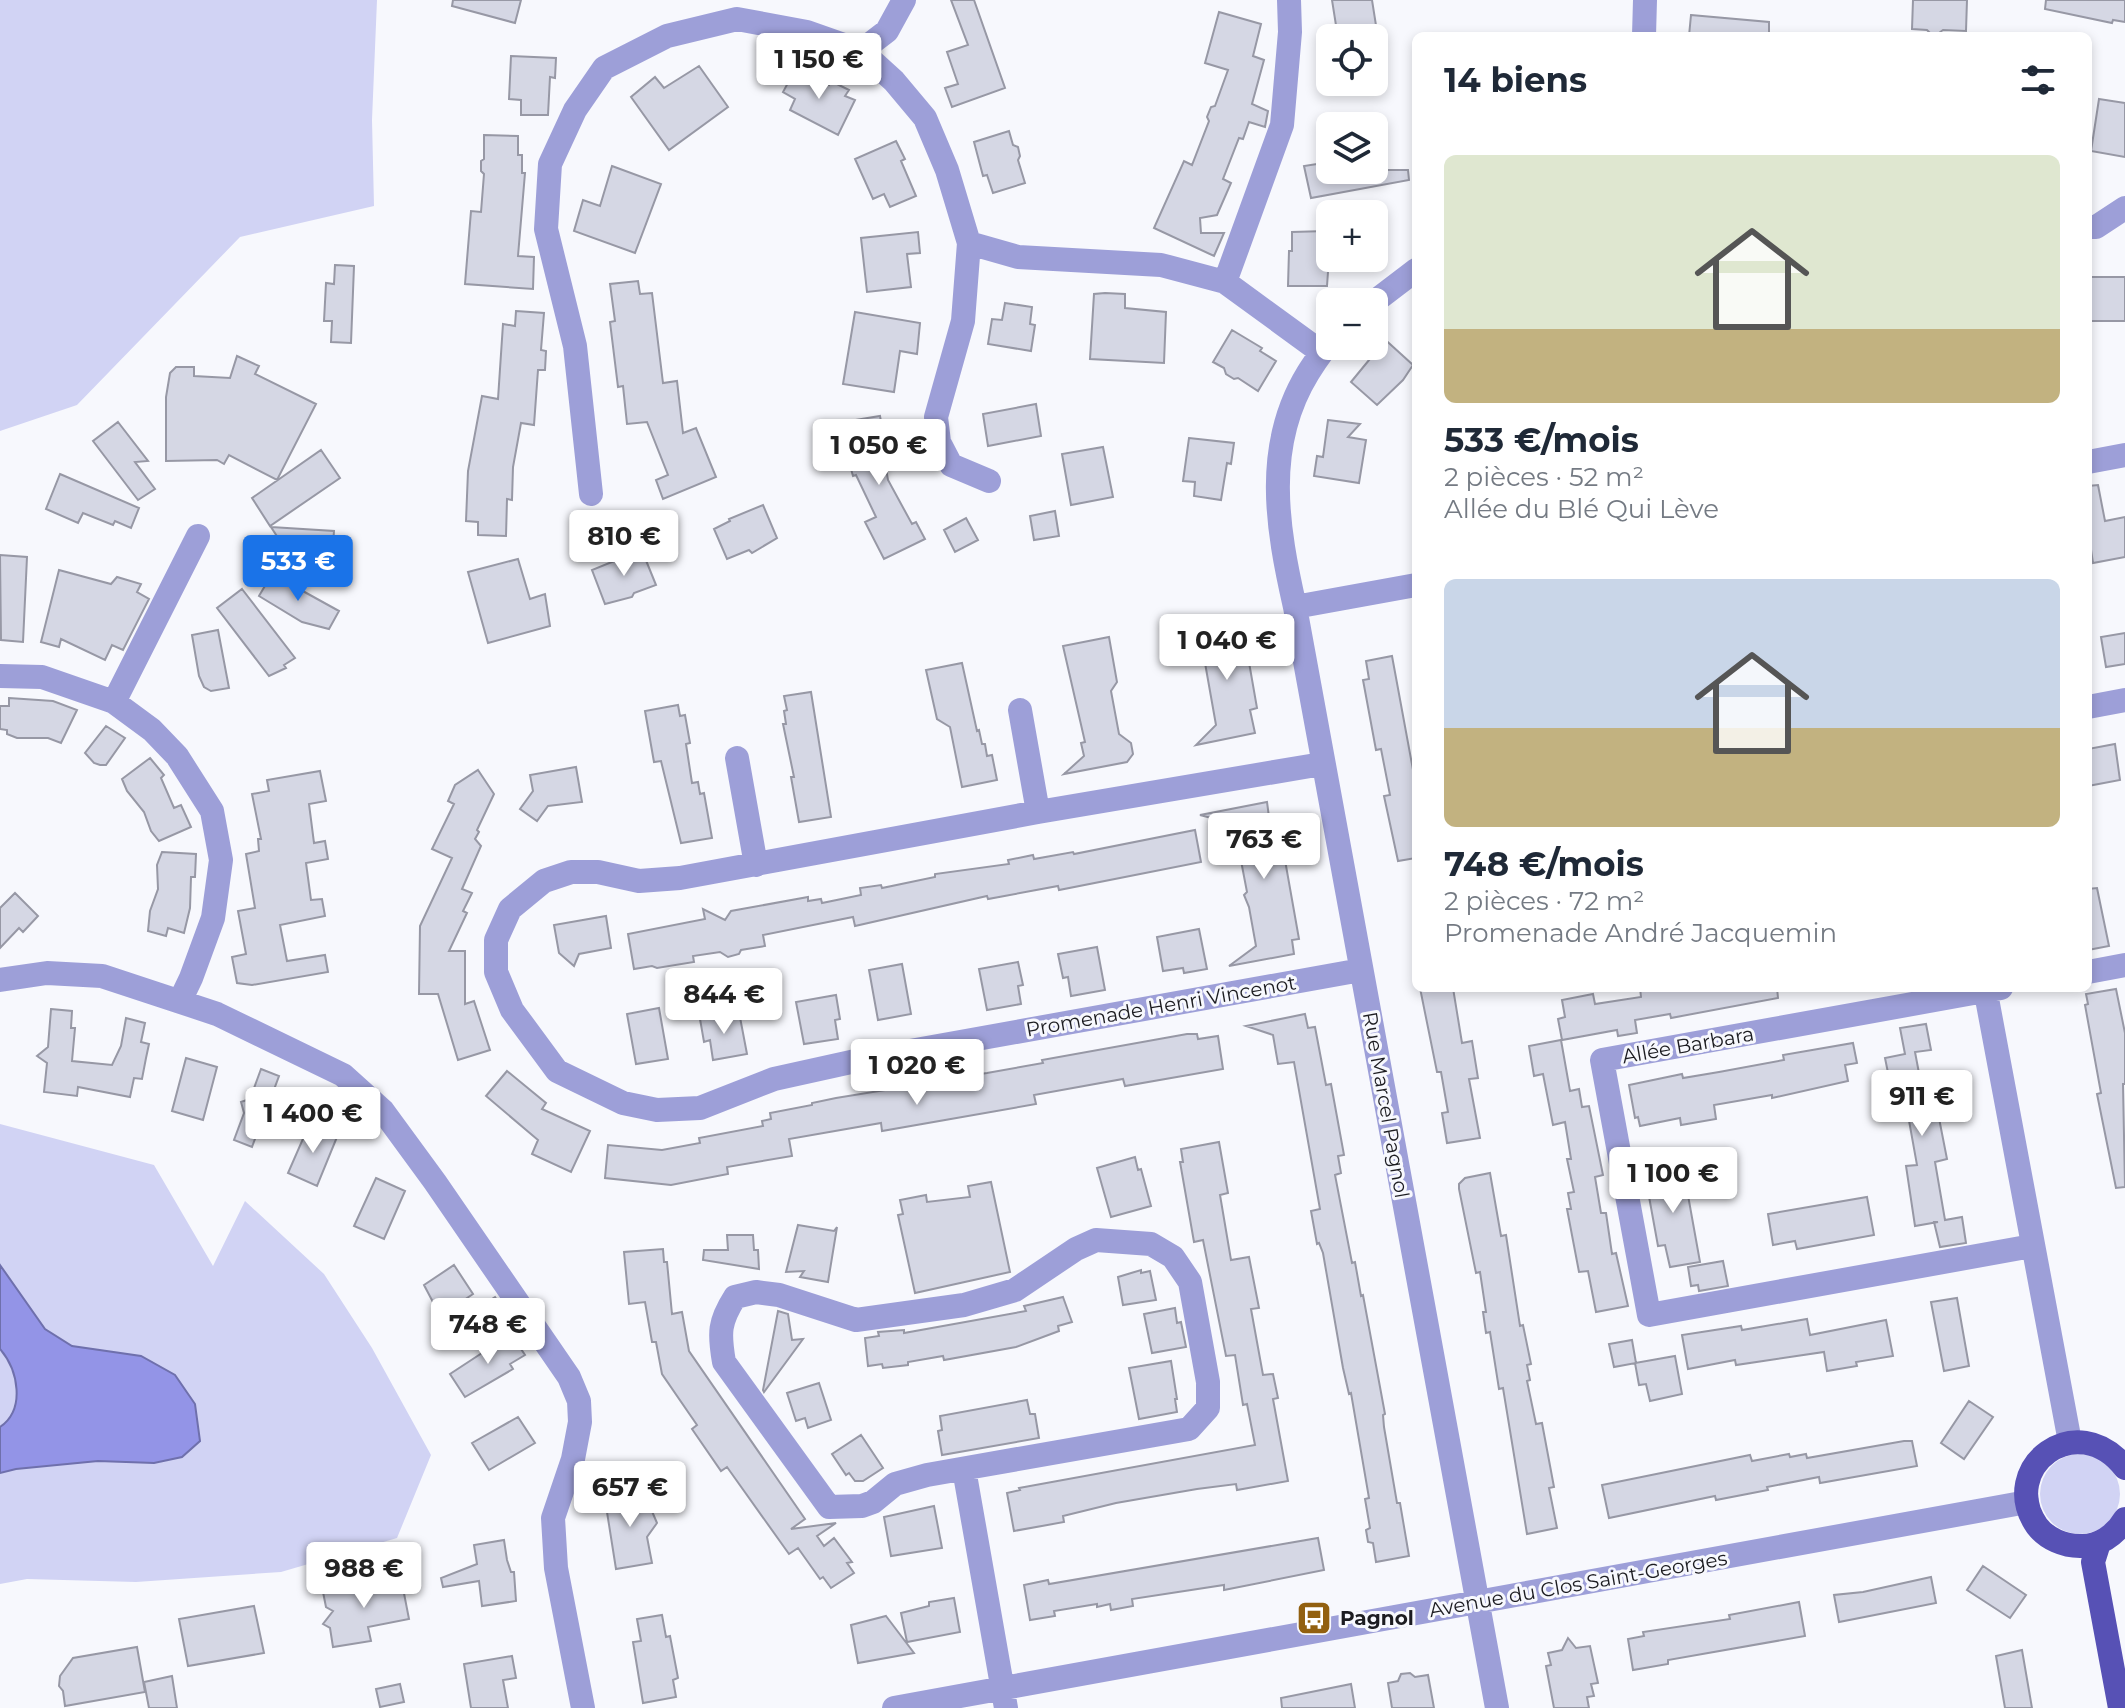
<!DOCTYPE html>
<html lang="fr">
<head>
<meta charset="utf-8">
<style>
	:root { --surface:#fff; --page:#f6f6f7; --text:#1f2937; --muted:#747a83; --accent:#1a73e8 }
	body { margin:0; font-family:Montserrat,sans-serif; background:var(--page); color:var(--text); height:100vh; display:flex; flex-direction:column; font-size:30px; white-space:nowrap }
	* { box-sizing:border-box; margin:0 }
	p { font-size:26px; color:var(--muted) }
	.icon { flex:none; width:44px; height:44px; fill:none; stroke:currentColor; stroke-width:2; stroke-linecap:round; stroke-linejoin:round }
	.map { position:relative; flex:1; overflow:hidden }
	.details { position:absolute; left:1412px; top:32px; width:680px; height:960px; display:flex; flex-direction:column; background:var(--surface); border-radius:12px; box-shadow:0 4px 12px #0003 }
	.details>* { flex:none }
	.controls { position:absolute; left:1316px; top:24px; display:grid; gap:16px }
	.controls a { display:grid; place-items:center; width:72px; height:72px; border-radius:12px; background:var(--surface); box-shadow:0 4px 12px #0003; font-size:40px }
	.price { position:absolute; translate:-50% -68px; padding:0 18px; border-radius:8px; background:#fff; color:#222; font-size:26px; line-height:52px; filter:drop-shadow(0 2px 4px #0008) }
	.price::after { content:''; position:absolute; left:50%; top:48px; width:24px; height:18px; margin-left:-12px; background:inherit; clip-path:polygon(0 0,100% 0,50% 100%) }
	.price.selected { background:var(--accent); color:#fff }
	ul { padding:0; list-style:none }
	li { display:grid; align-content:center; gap:16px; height:424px; padding:0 32px }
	li span { display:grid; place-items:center; height:248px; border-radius:12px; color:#555 }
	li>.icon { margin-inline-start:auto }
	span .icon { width:144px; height:144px; fill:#fffc; stroke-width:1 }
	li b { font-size:34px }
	h2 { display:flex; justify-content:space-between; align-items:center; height:96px; padding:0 32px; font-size:34px }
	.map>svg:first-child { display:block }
	.green { fill:#d1d3f4 }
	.water { fill:#9394e7; stroke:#6f70ac; stroke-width:2 }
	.building { fill:#d5d7e4; stroke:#9798a5; stroke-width:2 }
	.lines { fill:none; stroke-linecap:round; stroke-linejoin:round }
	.minor { stroke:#9d9fd8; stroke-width:24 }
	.major { stroke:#5751b5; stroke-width:24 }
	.labels { text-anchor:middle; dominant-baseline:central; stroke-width:6; stroke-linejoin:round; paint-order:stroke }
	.street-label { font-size:20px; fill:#1c1c21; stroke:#f7f8fd }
	.poi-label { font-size:20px; font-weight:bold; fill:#1c1c21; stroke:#f7f8fd; text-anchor:start }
</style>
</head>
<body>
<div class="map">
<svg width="2125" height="1708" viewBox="0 0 2125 1708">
	<rect width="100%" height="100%" fill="#f7f8fd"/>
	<path class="green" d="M0,0h377l-5,120 2,86 -134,31 -163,168 -77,26z
		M0,1124l154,41 59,101 32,-65 79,73 48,74 59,107 -34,83 -116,34 -145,10 -109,-3 -27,5z
		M2040 1494a40 40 0 1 1 80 0a40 40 0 1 1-80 0Z"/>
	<path class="water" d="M0,1265l45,64 27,17 69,10 34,19 20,29 5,37 -18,16 -28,6 -56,-2 -82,8 -16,4v-46c26,-18 18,-57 0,-78z"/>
	<path class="building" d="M453,0h68l-6,23 -63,-17z
		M951,0h23l31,88 -53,19 -7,-19 13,-4 -11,-32 21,-7z
		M1332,0h40l6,38h-40z
		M1913,0h54l-1,31 -23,-1 -4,3h-9l-3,-3 -15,-1z
		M2046,0h79v22l-12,-2 -1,3 -67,-14z
		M1219,12l42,12 -8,32 11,4 -12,44 16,7 -3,16 -16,-5 -6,17 -4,-1 -16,41 8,4 -14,32 -17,3 1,15h23l-10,23 -60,-28 30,-67 8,4 17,-44 -2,-4 4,-10 4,-1 13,-36 -23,-7z
		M1691,15l78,7v14h-80z
		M511,56l45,2 -1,20 -5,-1 -2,38h-27v-15l-12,-1z
		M699,66l29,41 -59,43 -38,-53 24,-20 9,11z
		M796,68l33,17 2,-4 18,9 -4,6 10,4 -17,35 -48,-25 5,-11 -12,-7z
		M2099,99l26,4v54l-34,-6z
		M1009,131l4,14 5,2 2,9 -2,4 7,23 -32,10 -6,-18 -4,1 -9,-34z
		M484,135l34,1v19h4v18h3l-7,83 16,1 -1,32 -68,-5 6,-73 10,1 3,-38 -3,-3v-10l3,-2z
		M896,141l9,18 -4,2 15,35 -26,11 -6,-13 -11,5 -18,-40z
		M1330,162v8h78l1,10 -98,18 -7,-32z
		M612,166l49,18 -26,69 -61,-22 9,-31 17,6z
		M1326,231v24l3,3 -2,28h-39l1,-35h3v-19z
		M918,232l2,21 -13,1 4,33 -44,5 -6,-54z
		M335,265l19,1 -3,77 -20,-1 1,-21h-8l2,-38 8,1z
		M2088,277h37v44h-37z
		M638,281l2,13 12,-1 11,90 14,-2 6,52 13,-5 20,49 -53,22 -7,-19 12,-5 -21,-53 -20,2 -4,-38 -5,1 -8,-65 5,-1 -5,-37z
		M1105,293l20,1v14l41,4 -2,51 -74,-4 4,-65z
		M1005,303l27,4 -2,17 5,1 -4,26 -43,-7 4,-25 10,1z
		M516,311l28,2 -3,37 5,1 -1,19h-7l-4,55 -13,-2 -8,44 -1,33 -5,-1 -1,37 -28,-1v-13l-12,-1 2,-50 14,-75 16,3 5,-75 12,2z
		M855,312l65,11 -3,31 -17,-3 -6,41 -51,-8z
		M1232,330l30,18 -2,3 16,10 -18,30 -20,-13 -4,1 -8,-5 -2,-6 -11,-6z
		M1380,335l33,30 -10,15 -26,25 -26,-23 23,-28 -6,-6 6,-2v-5z
		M237,356l22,10 -4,8 61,30 -39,76 -48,-25 -5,9 -7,-4 -51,1v-64l4,-24 6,-6h18v9l36,2z
		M1036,404l5,32 -53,10 -5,-32z
		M880,416l6,34 -3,1 5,29 24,44 4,-2 9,17 -41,20 -19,-37 11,-5 -20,-42 -3,1 -10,-35 3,-3 -3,-16z
		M1328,420l32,4 -12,13 18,3 -7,43 -45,-7 3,-20 6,1z
		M118,422l30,39 -13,1 20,27 -17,11 -45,-59z
		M1189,438l45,5 -3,21 -4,-1 -6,37 -27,-4 1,-14 -12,-1z
		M1103,447l10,50 -42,8 -9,-51z
		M321,450l19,28 -70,48 -18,-28z
		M60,474l79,34 -8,20 -16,-7 -2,4 -30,-12 -5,10 -32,-14z
		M2098,485l7,36 20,-4v40l-32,6 -3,-20h-2v-57z
		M763,505l14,33 -25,15 -3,-3 -22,9 -13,-30 16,-8 -1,-2z
		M1055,511l4,25 -25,4 -4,-24z
		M966,518l12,22 -23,12 -11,-22z
		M271,527l63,4 -1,14h7v23h-64l10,-18z
		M643,553l13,32 -22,8 -2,4 -27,7 -13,-34 32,-13 2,3z
		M0,555l27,2 -4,85 -22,-2z
		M518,559l12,40 15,-5 5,32 -62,17 -20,-71z
		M59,570l52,14 6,-7 24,7 -4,8 12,7 -26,51 -11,-5 -7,15 -44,-21 -2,8 -18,-5z
		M272,574l67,37 -10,18 -27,-7 -43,-26z
		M242,589l53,69 -11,7 2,3 -17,8 -52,-68z
		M1235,625l3,15 6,-2 6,30 7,40 -7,2 5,23 -59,12 20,-20 -14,-79 -22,-12z
		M218,630l11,58 -18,3 -7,-4 -5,-11 -7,-41z
		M2125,633v31l-19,3 -5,-30z
		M1109,637l8,45 -6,9 8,43 12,9 2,11 -6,8 -63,12 20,-18 -3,-13 4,-1 -22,-96z
		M1392,656l24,130v72l-18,3 -14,-65 6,-1 -9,-46 -5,1 -13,-70 6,-1 -3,-18z
		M962,663l15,68 2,-1 3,14h3l2,12 5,-1 5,25 -35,7 -12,-60 -13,-8 -11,-49z
		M811,692l20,125 -32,5 -8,-45h3l-11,-53h3l-2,-13 3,-1 -3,-14z
		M9,698l44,3 24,9 -16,33 -13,-5h-31l-10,-4v-4l-7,-1v-23h9z
		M678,705l2,11 5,-1 5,28 -4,1 6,39 6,-1 2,12 4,-1 8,45 -31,5 -20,-82 -7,1 -9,-51z
		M106,726l19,12 -19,27h-6l-6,-2 -9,-10z
		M2115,744l5,36 -32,6v-37z
		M150,758l14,17 -3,3 13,30 7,-3 10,22 -32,14 -8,-10 -7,-19 -17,-21 -5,-12z
		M576,767l6,35 -34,4 -11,15 -17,-12 13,-18 -3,-16z
		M478,770l16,24 -17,36 2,2 -4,7 6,7 -19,43 10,4 -9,18 4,2 -18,38h16v53l9,-3 16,49 -32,10 -20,-66h-19l1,-68 32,-68 -20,-9 22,-45 -6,-3 7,-16z
		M320,771l6,30 -17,3 5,39 11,-2 3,18 -22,4 5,37 11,-1 3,17 -45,9 7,36 38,-6 3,17 -76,13 -15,-2 -5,-26 14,-3 -8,-43 17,-3 -9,-54 13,-3 -1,-12h3l-9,-45 17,-3 -2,-11z
		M1267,802l2,15 8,-2 22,124 -7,1 2,14 -65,12 27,-20 -7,-39 -5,-12 3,-3 -13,-68 -34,-9z
		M1195,830l6,32 -142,28 -1,-4 -70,13 -1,-3 -132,30 -2,-9 -90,18 2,11 -24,4 -2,4 -11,3 -8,-5 -27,4 1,6 -37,6 -5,-2 -18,3 -6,-35 77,-15 -2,-10 22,11 6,-9 77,-14v4l13,-2 1,4 39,-8 -1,-7 21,-3 1,3 53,-11v-3l74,-10 -1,-4 25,-5 1,4 39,-7 1,2z
		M162,852l34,2 -1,23h-4l-1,31 -6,25 -16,-5 -2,8 -18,-5 2,-20 8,-22 -1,-24z
		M2097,888l12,58 -21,4v-61z
		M15,893l23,23 -15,16 -4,-4 -19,20v-40z
		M606,916l5,32 -32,6 -5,12 -15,-13 -5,-28z
		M1199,929l8,40 -23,4 -1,-5 -20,3 -6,-34z
		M1097,947l8,43 -34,6 -3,-19 -5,1 -5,-24z
		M1018,962l5,23 -5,1 3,18 -34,6 -8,-41z
		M902,964l9,50 -33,6 -9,-50z
		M1420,988h33l9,55 10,-2 6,37 -9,1 11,59 -33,5 -5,-30 6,-1 -7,-40h-4z
		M1640,988h137l1,10 -107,20 -1,-4 -35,6 2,13 -19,3 -1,-6 -55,10 -4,-21 7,-2 -3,-17 31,-6 2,10 46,-7z
		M2116,989l9,44v51h-2l2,103 -9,1 -19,-94 4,-1 -16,-88 3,-1 -2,-10z
		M836,995l4,24 -5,1 3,19 -34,5 -8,-42z
		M659,1008l9,51 -32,5 -9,-50z
		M51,1009l21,2 -1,17h4l-3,33 40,4 9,-19 5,-28 19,5 -4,19 8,2 -3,14 -4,21 -8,-1 -4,19 -52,-10 -1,9 -33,-4 3,-29 -10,-7 11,-9z
		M739,1012l8,42 -34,6 -3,-20 -6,2 -4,-23z
		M1305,1014l3,14 7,-1 11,58 5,-1 13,71 -6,1 3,17 -6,2 17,88 3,-1 6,34 2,-1 22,119 -2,1 1,12 13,76h3l9,53 -33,6 -3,-19 -5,-1 -2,-12 4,-2 -5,-29 4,-1 -18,-105 -2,1 -6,-26 -20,-115 -4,-10 -2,1 -6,-33 9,-2 -26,-147 -16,2 -5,-29 -27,-9z
		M1926,1024l5,26 -16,2 11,58 11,-2 10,51 -12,3 10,58 17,-3 4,26 -26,4 -6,-25h4l-23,4 -9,-60 11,-1 -9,-50 -11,2 -12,-59 20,-4 -5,-26z
		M1187,1034h10l1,5 20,-3 5,33 -98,17 -2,-7 -89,16 2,9 -154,27 -1,-8 -92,16 3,17 -65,11 1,7 -57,11 -66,-7 3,-33 54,5 38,-7 -1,-5 64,-12 -1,-5 9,-2 -1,-6 42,-8v-2l24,-5 68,-11 -1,-5 39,-7v5l45,-7 56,-10 -1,-3z
		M1561,1040l9,51 9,-2 3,18 7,-1 14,69 -8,2 6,36h5l6,41 4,-1 12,53 -32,6 -8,-41 -9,1 -12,-63h4l-3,-16 6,-1 -7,-33h4l-6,-37 -12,3 -10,-51 -9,2 -5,-30z
		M1853,1043l4,20 -12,2 3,16 -76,17v-3l-58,10 2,14 -35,6 -1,-7 -40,8 -2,-9 -3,1 -6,-33 53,-11 1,4 36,-6 65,-12 -1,-5z
		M186,1058l31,9 -14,53 -31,-9z
		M261,1069l18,7 -7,19 8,3 -13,34 -8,-4 -7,19 -18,-7 10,-27 -3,-11 9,-3z
		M507,1071l39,32 -4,6 48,22 -19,41 -39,-18 6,-14 -52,-44z
		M309,1125l28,12 -20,49 -29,-13z
		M1219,1142l9,51 -8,2 11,65 18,-3 10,51 -8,1 12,66 10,-1 5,24 -5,1 15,82 -51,9 -1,-6 -39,5 -81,14 -53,13 1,6 -50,9 -7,-38 13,-3 -1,-2 236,-43 -8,-41 -4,1 -8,-50 -9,1 -23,-116 -9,2 -14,-80h3l-2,-13z
		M1135,1157l3,13 3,-1 10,37 -40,11 -14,-49z
		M1682,1162l18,100 -30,5 -5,-22 -7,1 -10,-55 7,-1 -4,-22z
		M1490,1173l11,63 5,-1 14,91 3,-1 8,39 -4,1 3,15 -3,1 9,43 6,-1 12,64 -5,1 8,40 -30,6 -24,-146 -4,1 -9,-57 -4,1 -3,-21h3l-6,-40 -4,1 -17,-84v-5l6,-6z
		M376,1178l29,13 -21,48 -30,-13z
		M991,1182l19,90 -95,21 -17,-78 5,-1 -3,-14 26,-5 1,7 43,-5 -2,-11z
		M1867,1197l7,38 -77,14 -2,-8 -22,4 -5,-31z
		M798,1225l36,6 3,-4 -9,55 -28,-5 4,-6 -18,1z
		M727,1235h26l1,15h4l1,19 -56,-9 1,-10h24z
		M663,1249l1,13h3l5,52 10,-2 7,39 116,168 -14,10 45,-6 -19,13 7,10 10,-8 18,24 -5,1 7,10 -23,15 -8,-11 -3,2 -22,-31 -9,6 -62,-87 -6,4 -29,-42 5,-4 -35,-51 -6,-32h-4l-7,-40 -16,2 -5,-52z
		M1723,1261l5,25 -29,5 -1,-6 -7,1 -3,-19z
		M454,1265l19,29 -27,18 -12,-8 -10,-19z
		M1141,1270v3l9,-2 6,29 -33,5 -5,-28z
		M495,1297l11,17 -18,12 -12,-17z
		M1063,1297l9,25 -14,4 1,5 -43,16 -72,13 -1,-4 -35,6v3l-25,3 -1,-4 -14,2 -3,-28 14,-2 -1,-4 26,-2v3l122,-22 -2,-5z
		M1957,1298l12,68 -25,5 -13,-69z
		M1175,1308l2,15 4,-1 5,25 -34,6 -8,-39z
		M778,1311l10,3 4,26 11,-1 -39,53 -1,-2z
		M1807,1319l3,16 76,-15 7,36 -37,6 1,4 -30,5 -3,-19 -88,13 -1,-5 -47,9 -6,-34 59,-9 1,4z
		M511,1334l14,21 -15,9 3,5 -48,28 -15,-23z
		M1632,1340l4,23 -22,4 -5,-23z
		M1675,1356l7,38 -32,7 -4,-17 -7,1 -4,-22z
		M1171,1361l6,38h-2l2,13 -38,7 -10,-51z
		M819,1383l12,37 -23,8 -3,-10 -9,3 -9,-28z
		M1027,1400l3,14h5l4,24 -97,17 -4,-24 4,-1 -2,-14z
		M1969,1401l24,16 -29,42 -23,-16z
		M518,1417l17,26 -46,27 -17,-27z
		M861,1435l22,33 -20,13h-8l-6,-8 -3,2 -14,-21z
		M1904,1441h8l5,25 -97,17 -1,-6 -52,10 1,3 -52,10 -1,-4 -106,22 -7,-33 148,-30 2,6 37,-7 1,3 16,-3 1,4z
		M629,1488l19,14 9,21 -10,14 5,26 -36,6 -9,-57 -5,-3 12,-18 9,6z
		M934,1506l8,42 -51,8 -7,-39z
		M1318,1538l6,32 -100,20v-5l-92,14 1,7 -22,4 -1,-6 -13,3v-3l-43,7 1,5 -25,4 -6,-35 24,-5 1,4z
		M504,1540l3,20 4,12h3l2,29 -34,5 -3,-25 -36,6 -2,-9 36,-14 -3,-19z
		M1983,1566l43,29 -16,23 -43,-28z
		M1931,1577l5,26 -97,19 -5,-27 29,-3z
		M401,1578l8,41 -41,8 3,14 -38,6 -3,-19 -7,-4 10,-13 -7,-4 -3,-15z
		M954,1598l6,34 -53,10 -6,-29 28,-7v-4z
		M1799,1602l6,34 -137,24v4l-35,6 -5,-31 16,-3 -1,-4 87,-13 -1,-4z
		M254,1606l10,47 -76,13 -9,-47z
		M662,1615l4,22 4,-1 8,42 -5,2 3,17 -33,6 -10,-61 8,-1 -4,-22z
		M886,1616l28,37 -56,10 -7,-38z
		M1568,1638l8,10 14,-2 8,37 -7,1 3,12 -7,1 2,11h-35l-8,-42 5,-1 -3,-12 14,-3z
		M137,1647l8,45 -80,14 -2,-15 -4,-5 1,-10 13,-18z
		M2022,1650l10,58h-27l-9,-52z
		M512,1656l4,22 -13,2 5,28h-37l-7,-44z
		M1410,1673l5,4 13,-2 6,33h-42l-4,-25 10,-2 3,-7z
		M172,1676l5,32h-28l-5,-26z
		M400,1684l4,18 -24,5 -4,-18z
		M1351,1684l4,24h-73l-1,-10z"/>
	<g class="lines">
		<path class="minor" d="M1644,36l1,-36
			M861,51l26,-20 17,-31
			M2088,227h8l29,-19
			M969,243l-6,78 -27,96 3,25 12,23 38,16
			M1225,282l57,-157 8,-93 -1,-32
			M1374,302l42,-32
			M1330,343c-9,9 -15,19 -22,30 -45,73 -31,155 -13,234l202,1101
			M2088,462l37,-7
			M591,494l-16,-148 -29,-117 4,-65 25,-54 29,-42 63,-32 70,-17 70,13 54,19 33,30 31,37 22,52 22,73 49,14 143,8 64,17 96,70
			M1295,607l121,-22
			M0,676l42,1 72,25 38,28 25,26 35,55 9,49 -8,58 -22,60 -11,23
			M114,702l84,-166
			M2088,707l37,-7
			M1020,710l18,102
			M737,758l19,107
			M1322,764l-284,48 -358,66 -41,3 -41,-9h-27l-27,9 -34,28 -14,31v32l16,38 45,61 66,32 34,7 43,-2 74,-29 86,-19 501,-90
			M2088,972l37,-7
			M0,980l47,-7 55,3 115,38 126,61 40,36 52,71 134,195 10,24 1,21 -7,37 -20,59 3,50 27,140
			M1985,988l85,454
			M2001,988l-399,72 47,255 383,-69
			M1096,1240l55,4 22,13 17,25 18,100v26l-19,21 -262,46 -32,9 -22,18 -11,4 -33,1 -105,-145c-5,-29 -5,-40 11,-65l21,-5 23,3 77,25 108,-15 51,-15 61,-41z
			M964,1469l42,239
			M894,1708l1133,-206"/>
		<path class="major" d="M2125,1468c-48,-62 -128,0 -88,58 10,13 27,20 43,20 18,1 36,-11 45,-27
			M2099,1543l-6,19 27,146"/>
	</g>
	<defs>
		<g id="bus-square" transform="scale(1.8)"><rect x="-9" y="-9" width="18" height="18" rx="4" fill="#926010" stroke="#f7f8fd"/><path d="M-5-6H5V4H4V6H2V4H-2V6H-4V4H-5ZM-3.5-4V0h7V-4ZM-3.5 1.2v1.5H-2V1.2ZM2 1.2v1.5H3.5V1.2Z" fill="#fff"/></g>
	</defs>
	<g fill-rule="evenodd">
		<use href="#bus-square" x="1314" y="1618"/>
	</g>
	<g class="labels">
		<g class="street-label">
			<text transform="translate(1161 1006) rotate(-10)">Promenade Henri Vincenot</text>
			<text transform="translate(1688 1045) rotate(-10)">Allée Barbara</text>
			<text transform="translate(1386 1105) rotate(80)">Rue Marcel Pagnol</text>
			<text transform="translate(1578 1584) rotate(-10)">Avenue du Clos Saint-Georges</text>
		</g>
		<g class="poi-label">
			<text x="1340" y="1618">Pagnol</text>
		</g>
	</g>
</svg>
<div class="controls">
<a><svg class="icon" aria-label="locate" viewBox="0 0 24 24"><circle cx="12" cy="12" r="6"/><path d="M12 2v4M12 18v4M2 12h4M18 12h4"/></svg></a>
<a><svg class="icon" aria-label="layers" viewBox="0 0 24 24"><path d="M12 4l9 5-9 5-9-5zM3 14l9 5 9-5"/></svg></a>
<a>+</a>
<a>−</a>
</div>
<b class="price" style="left:819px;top:101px">1 150 €</b>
<b class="price" style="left:879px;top:487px">1 050 €</b>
<b class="price" style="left:624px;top:578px">810 €</b>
<b class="price selected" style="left:298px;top:603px">533 €</b>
<b class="price" style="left:1227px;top:682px">1 040 €</b>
<b class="price" style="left:1264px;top:881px">763 €</b>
<b class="price" style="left:724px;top:1036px">844 €</b>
<b class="price" style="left:917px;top:1107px">1 020 €</b>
<b class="price" style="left:1922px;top:1138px">911 €</b>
<b class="price" style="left:313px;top:1155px">1 400 €</b>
<b class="price" style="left:1673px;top:1215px">1 100 €</b>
<b class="price" style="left:488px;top:1366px">748 €</b>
<b class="price" style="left:630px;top:1529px">657 €</b>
<b class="price" style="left:364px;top:1610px">988 €</b>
<section class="details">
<h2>14 biens<svg class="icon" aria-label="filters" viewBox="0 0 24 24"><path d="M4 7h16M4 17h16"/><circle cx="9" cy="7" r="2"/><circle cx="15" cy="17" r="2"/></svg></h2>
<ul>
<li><span style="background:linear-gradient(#dfe7d0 70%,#c2b280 0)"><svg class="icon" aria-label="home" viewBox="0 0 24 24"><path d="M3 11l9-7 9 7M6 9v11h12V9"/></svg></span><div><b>533 €/mois</b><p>2 pièces · 52 m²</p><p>Allée du Blé Qui Lève</p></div></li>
<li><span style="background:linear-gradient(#c9d6e8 60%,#c2b280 0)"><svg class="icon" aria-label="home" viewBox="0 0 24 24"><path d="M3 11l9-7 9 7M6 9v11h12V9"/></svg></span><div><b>748 €/mois</b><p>2 pièces · 72 m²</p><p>Promenade André Jacquemin</p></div></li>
</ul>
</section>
</div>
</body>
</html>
